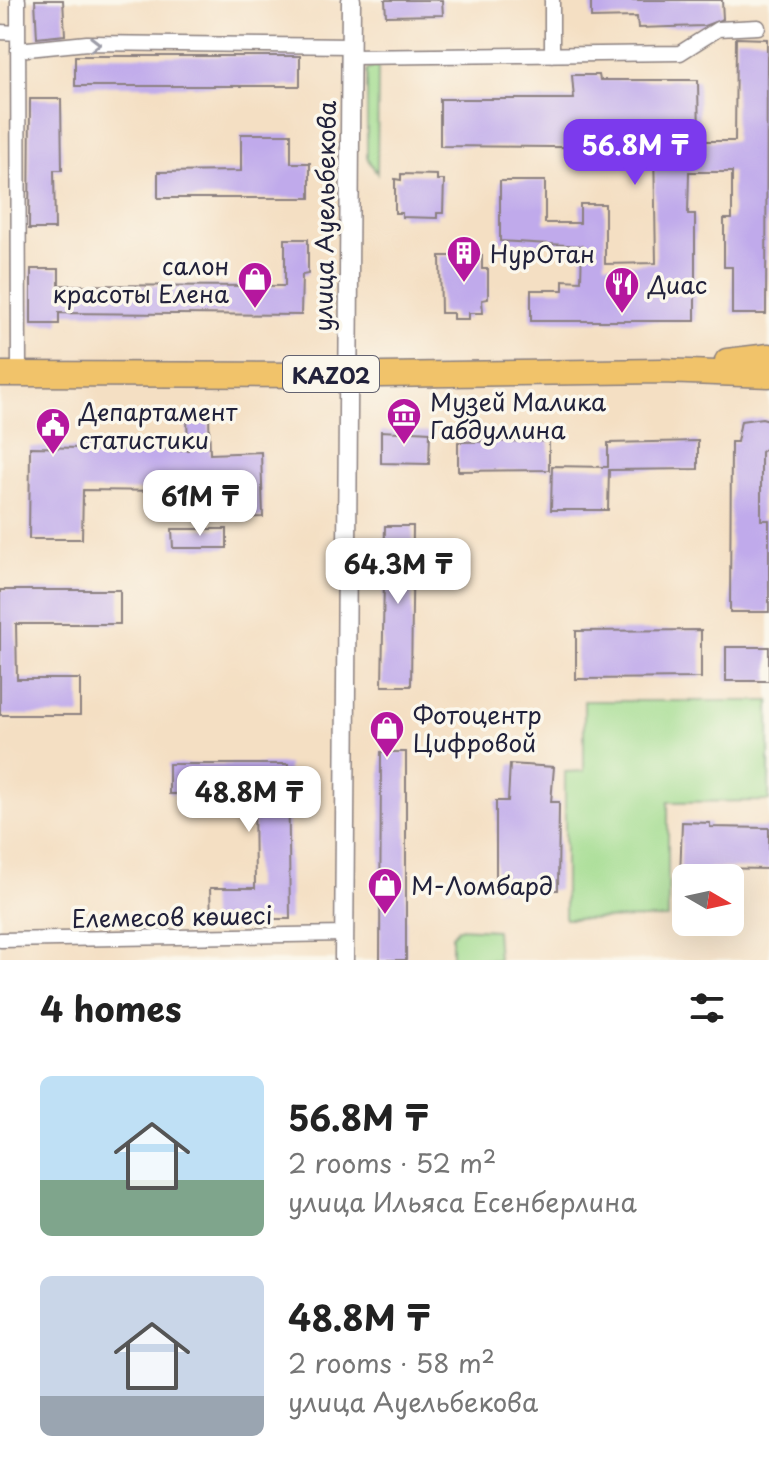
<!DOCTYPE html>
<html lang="en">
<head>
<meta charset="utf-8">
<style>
	:root { --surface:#fff; --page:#f6f6f6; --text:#222; --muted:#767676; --accent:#7c3aed }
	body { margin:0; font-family:"Playpen Sans",sans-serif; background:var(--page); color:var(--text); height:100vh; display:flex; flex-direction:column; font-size:30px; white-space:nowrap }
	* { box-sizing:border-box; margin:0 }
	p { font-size:26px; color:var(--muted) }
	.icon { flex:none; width:44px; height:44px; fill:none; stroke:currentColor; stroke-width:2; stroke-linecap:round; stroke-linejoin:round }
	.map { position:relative; height:960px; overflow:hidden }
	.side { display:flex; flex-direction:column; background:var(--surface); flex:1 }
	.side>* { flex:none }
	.needle { width:52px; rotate:99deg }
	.fabs { position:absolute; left:672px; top:864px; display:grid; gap:16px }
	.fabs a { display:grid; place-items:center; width:72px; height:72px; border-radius:12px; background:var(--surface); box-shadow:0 8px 32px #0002; font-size:40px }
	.price { position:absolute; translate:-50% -68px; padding:0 18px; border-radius:16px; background:#fff; color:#222; font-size:26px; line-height:52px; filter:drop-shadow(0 2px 4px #0008) }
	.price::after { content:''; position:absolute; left:50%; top:48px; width:24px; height:18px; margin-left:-12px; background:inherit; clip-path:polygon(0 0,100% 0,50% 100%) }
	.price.active { background:var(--accent); color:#fff }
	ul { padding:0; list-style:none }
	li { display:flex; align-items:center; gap:24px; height:200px; padding:0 40px }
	li span { display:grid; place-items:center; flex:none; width:224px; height:160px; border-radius:12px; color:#555 }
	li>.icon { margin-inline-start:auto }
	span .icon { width:96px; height:96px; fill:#fffc; stroke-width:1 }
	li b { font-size:34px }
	h2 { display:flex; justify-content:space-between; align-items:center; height:96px; padding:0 40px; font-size:34px }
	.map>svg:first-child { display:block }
	.green { fill:#a2dc8f; stroke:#627f65; stroke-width:2 }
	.building { fill:#c0aaeb }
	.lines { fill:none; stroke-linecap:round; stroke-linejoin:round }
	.minor-casing { stroke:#8b807f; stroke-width:17 }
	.tertiary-casing { stroke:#8b807f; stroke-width:21 }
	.trunk-casing { stroke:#8b807f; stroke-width:27 }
	.minor { stroke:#fff; stroke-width:14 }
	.tertiary { stroke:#fff; stroke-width:18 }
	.trunk { stroke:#f1c36a; stroke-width:24 }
	.oneway { stroke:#9c9ca7 }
	.labels { text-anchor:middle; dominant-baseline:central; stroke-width:7; stroke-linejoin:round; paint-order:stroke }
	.shield { fill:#fbf7ec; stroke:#636270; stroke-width:2 }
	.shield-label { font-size:22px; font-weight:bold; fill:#22223b }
	.street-label { font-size:24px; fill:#22223b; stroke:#fbf7ec }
	.poi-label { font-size:24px; fill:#22223b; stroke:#fbf7ec; text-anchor:start }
</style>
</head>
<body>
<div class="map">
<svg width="769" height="960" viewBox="0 0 769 960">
	<rect width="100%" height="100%" fill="#fbf7ec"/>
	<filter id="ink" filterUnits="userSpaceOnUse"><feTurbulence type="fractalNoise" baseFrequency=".0125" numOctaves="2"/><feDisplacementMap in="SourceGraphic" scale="16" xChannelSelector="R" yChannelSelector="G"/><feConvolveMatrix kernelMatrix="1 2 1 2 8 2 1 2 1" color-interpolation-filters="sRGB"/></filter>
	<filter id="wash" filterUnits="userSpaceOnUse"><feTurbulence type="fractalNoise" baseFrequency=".006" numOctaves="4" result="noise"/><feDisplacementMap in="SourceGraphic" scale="32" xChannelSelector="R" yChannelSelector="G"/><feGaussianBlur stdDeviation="1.8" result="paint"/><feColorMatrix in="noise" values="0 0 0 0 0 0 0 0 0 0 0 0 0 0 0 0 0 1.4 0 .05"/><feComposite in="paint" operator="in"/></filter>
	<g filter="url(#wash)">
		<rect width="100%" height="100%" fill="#f4dfc3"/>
		<path class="green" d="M378,65l-1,108 -10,-15v-88z
			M584,701h185v100l-101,1v116l-103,1v-147l19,-1z
			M458,928l38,2 2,30h-46v-25z"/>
		<g id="blocks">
			<path class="building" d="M35,0h28l2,35 -28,3z
				M385,0h57l1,15 -57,1z
				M591,0h131l1,19 -19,7 -66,2 -1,-11 -46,1z
				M736,38l31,1 -1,275h-34v-47h-8v-48h8v-47h-43l-1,42h7v107h-164v-31h32v-10l18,1 1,-35 -82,-5v-60h45v42h35v-19h25v60l51,-1 -2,-115 -214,-2v-47h134l-2,-24h27l1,5h98l1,61h36z
				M75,56h225v30h-225z
				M30,99h31l1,71h-8l1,59h-26z
				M241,134h50v29h19v35h-152v-26l83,-1z
				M401,174l36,1v5h7l-1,33h-6v5l-35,-1v-4h-7v-34l6,1z
				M285,239h23v35l-6,1 -1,40 -242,-2v11h-28v-55h28v16l226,1z
				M455,251h16v5h11v13h6v30l-6,1 1,13h-14v6h-16v-6h-12l-1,-57h15z
				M209,415l1,39 51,-2 2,65 -32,1 -1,-31 -60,4 -87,-1 -1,49h-53l1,-92 158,3 -1,-34z
				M762,418l7,2v26l-8,6v68h8v92h-39l1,-170h6l4,-21z
				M399,425h15v6l16,1 -1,32 -48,-1v-32l18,1z
				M549,441v29l-91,1v-29z
				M698,441v28l-89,1 -1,40h-57l1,-44 56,1v-24z
				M385,526h28l-2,160h-29z
				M172,529h55v19h-54z
				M0,590h120v34h-104l1,55h63v36h-80z
				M701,630v48l-125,1v-48z
				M726,647h43v34h-43z
				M381,752h25v208h-26z
				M169,764h119l2,155h-79l-1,-31h45l-1,-95 -85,1z
				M510,764l44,3 -3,35h8l-1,88h-62v-89h12z
				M682,822l28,1v4l59,1v41l-60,-1 -1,10h-28z"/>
		</g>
	</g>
	<g filter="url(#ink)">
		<use href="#blocks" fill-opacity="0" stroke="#8b807f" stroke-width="2"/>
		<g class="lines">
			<g class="minor-casing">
				<path id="minor" d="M18,0l1,374
					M552,0v55
					M0,32l18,1
					M18,50l69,-7 264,3
					M350,57l330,-4 38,-24 40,-2
					M0,940l344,-6"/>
			</g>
			<g class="tertiary-casing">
				<path id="tertiary" d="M344,960l7,-960"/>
			</g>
			<g class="trunk-casing">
				<path id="trunk" d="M727,361l42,-5
					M0,374l381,1 281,-4 107,4"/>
			</g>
			<use href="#minor" class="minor"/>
			<use href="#tertiary" class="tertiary"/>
			<use href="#trunk" class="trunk"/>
		</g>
		<defs><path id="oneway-chevron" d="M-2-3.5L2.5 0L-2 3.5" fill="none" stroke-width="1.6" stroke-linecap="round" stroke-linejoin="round" transform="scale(2)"/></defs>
		<use class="oneway" href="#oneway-chevron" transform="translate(95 44) rotate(-1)"/>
	</g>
	<defs>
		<g id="building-pin" transform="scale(1.8)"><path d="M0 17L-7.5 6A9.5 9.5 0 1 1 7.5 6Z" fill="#b5179e" stroke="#fbf7ec"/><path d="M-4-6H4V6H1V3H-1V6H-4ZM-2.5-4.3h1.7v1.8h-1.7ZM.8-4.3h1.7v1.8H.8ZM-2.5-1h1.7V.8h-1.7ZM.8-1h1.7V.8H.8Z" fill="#fff"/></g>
		<g id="shop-pin" transform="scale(1.8)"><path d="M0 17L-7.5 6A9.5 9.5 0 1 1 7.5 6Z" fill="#b5179e" stroke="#fbf7ec"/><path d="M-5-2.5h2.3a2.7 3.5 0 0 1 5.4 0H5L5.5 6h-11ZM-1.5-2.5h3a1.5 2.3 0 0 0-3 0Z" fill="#fff"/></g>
		<g id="restaurant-pin" transform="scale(1.8)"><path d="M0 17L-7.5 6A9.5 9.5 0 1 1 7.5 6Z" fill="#b5179e" stroke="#fbf7ec"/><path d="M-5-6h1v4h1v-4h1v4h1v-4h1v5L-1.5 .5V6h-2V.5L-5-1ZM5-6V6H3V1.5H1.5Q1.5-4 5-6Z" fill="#fff"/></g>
		<g id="museum-pin" transform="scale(1.8)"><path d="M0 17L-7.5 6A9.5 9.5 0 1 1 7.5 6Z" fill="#b5179e" stroke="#fbf7ec"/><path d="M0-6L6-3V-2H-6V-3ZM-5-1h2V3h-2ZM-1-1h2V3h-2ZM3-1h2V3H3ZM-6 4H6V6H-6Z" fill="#fff"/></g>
		<g id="civic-pin" transform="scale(1.8)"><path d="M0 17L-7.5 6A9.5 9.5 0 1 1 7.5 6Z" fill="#b5179e" stroke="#fbf7ec"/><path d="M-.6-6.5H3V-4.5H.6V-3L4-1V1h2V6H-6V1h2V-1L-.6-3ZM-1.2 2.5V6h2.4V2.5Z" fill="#fff"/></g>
	</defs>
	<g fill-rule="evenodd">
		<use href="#building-pin" x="464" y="253"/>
		<use href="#shop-pin" x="255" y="279"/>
		<use href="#restaurant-pin" x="622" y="284"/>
		<use href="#museum-pin" x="404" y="415"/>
		<use href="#civic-pin" x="53" y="425"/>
		<use href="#shop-pin" x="387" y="728"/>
		<use href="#shop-pin" x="385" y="885"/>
	</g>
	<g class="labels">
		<rect class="shield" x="283" y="356" width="96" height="36" rx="6"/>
		<g class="shield-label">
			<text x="331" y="374">KАZ02</text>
		</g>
		<g class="street-label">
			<text transform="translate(324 216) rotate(-89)">улица Ауельбекова</text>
			<text transform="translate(172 916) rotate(-1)">Елемесов көшесі</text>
		</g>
		<g class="poi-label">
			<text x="490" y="253">НурОтан</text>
			<text x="229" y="265" text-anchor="end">салон<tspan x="229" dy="28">красоты Елена</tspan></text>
			<text x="648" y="284">Диас</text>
			<text x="430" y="401">Музей Малика<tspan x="430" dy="28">Габдуллина</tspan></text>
			<text x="79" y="411">Департамент<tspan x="79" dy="28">статистики</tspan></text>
			<text x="413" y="714">Фотоцентр<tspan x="413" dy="28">Цифровой</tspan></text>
			<text x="411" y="885">М-Ломбард</text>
		</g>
	</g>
</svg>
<div class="fabs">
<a><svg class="needle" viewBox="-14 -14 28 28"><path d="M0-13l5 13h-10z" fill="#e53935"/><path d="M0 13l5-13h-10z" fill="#767676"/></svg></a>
</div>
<b class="price active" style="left:635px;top:187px">56.8M ₸</b>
<b class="price" style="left:200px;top:538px">61M ₸</b>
<b class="price" style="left:398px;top:606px">64.3M ₸</b>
<b class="price" style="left:249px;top:834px">48.8M ₸</b>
</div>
<section class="side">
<h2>4 homes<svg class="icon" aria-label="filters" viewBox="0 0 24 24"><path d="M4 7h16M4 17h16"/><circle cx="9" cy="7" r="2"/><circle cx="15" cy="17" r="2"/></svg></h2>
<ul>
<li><span style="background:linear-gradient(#bfe0f5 65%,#7fa58c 0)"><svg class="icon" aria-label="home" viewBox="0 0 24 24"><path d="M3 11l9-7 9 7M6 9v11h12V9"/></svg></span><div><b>56.8M ₸</b><p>2 rooms · 52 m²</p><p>улица Ильяса Есенберлина</p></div></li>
<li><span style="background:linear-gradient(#c9d6e8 75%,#9aa5b1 0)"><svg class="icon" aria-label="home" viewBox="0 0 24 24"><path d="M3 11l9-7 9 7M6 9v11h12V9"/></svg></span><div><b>48.8M ₸</b><p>2 rooms · 58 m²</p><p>улица Ауельбекова</p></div></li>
</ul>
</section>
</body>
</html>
